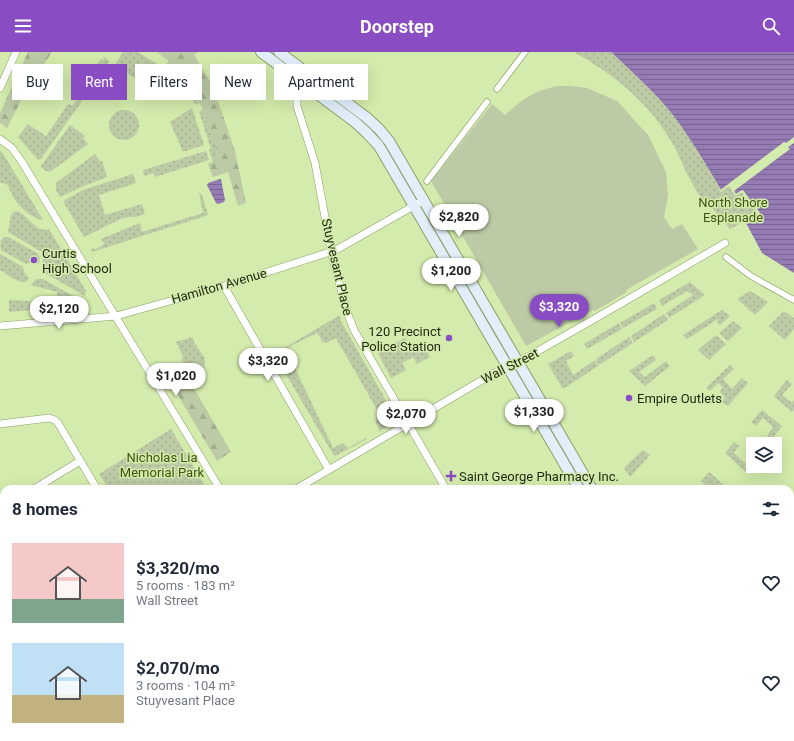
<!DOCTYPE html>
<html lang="en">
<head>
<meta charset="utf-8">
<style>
	:root { --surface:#fff; --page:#f2f2f3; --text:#1f2937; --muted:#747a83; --accent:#894cc2 }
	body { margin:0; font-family:Roboto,sans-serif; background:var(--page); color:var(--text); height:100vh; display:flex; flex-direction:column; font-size:15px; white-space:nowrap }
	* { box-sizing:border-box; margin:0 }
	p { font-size:13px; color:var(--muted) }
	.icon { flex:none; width:22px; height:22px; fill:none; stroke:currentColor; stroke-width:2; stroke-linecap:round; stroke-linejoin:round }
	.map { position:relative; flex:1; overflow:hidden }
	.panel { position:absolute; left:0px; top:433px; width:794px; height:256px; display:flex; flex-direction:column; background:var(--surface); border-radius:12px 12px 0 0; box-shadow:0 4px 16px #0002 }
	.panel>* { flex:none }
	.banner { position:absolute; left:12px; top:12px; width:400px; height:36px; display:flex; gap:8px }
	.buttons { position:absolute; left:746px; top:385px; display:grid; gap:8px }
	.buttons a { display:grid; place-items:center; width:36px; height:36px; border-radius:0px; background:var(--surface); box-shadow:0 4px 16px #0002; font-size:20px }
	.price { position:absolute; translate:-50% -34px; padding:0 9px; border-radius:14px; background:#fff; color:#222; font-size:13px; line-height:26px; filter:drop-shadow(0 1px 2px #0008) }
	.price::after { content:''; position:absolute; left:50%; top:24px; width:12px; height:9px; margin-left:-6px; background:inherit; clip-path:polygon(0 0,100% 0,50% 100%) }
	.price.selected { background:var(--accent); color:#fff }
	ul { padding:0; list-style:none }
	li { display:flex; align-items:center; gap:12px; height:100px; padding:0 12px }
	li span { display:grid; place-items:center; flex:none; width:112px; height:80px; border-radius:0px; color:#555 }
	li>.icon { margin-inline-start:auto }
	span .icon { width:48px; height:48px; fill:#fffc; stroke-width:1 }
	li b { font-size:17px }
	h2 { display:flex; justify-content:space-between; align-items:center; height:48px; padding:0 12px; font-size:17px }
	.pill { padding:0 14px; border-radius:0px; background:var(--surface); box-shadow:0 4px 16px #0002; font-size:14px; line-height:36px }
	.pill.selected { background:var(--accent); color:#fff }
	header { display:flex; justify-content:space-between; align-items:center; height:52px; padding:0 12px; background:var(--accent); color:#fff; font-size:18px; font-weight:700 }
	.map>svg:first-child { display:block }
	.green { fill:url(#green-dots) }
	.forest { fill:url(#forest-firs) }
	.pitch { fill:#bccaa5 }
	.water { fill:url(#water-rules) }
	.pier { fill:#d3ebac }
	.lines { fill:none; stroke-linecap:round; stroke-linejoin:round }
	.pedestrian-casing { stroke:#8ba065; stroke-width:7 }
	.minor-casing { stroke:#8ba065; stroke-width:8 }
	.secondary-casing { stroke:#8ba065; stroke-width:12 }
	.pedestrian { stroke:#fff; stroke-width:5.5 }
	.minor { stroke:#fff; stroke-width:7 }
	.secondary { stroke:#e2effa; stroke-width:10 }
	.minor-bridge-casing { stroke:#8ba065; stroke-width:8; stroke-linecap:butt }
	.minor-bridge { stroke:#fff; stroke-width:7 }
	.poi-dot { fill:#894cc2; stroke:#d3ebac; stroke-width:1.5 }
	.labels { text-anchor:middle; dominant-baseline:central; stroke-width:3; stroke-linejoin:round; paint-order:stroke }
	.park-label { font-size:13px; fill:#425611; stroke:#d3ebac }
	.poi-label { font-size:13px; fill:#1f270f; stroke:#d3ebac; text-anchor:start }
	.street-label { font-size:13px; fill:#1f270f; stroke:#d3ebac }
</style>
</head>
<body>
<header><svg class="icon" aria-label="menu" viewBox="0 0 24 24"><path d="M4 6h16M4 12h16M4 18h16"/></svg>Doorstep<svg class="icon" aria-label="search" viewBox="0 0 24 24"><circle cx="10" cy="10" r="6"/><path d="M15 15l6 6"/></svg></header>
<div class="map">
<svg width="794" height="689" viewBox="0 0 794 689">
	<defs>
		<pattern id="green-dots" width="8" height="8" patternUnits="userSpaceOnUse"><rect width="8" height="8" fill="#bccaa5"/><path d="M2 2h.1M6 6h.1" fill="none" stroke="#a1ae8d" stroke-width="1.8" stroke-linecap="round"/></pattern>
		<pattern id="forest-firs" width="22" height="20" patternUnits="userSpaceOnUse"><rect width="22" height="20" fill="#bccaa5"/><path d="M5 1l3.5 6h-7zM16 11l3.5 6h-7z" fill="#a1ae8d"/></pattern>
		<pattern id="water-rules" width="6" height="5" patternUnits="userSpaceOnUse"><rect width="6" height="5" fill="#957bb4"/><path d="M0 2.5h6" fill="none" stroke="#796591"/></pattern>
	</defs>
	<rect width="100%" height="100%" fill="#d3ebac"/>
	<path class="green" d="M123,0h15l24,15 -20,16 -27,-18z
		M574,0h37c21,20 44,40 62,63 18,23 33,49 47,75l10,-7 12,7 18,23 -30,16 -18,-21 -7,-3c-7,-12 -14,-23 -20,-35 -3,-7 -6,-15 -10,-22 -23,-43 -60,-73 -101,-96z
		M103,4l7,5 -14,20 -7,-6 12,-16 2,1 1,-2z
		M169,9l31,42 -4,2 -30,-41z
		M78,46l4,3 -41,58 -3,1 -20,-23 10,-13 18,12 22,-32 4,2z
		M192,56l12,37 -21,7 -13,-30z
		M109 73a15 15 0 1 1 30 0a15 15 0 1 1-30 0Z
		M203,58l16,47 -7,2 -3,-9 2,-1 -12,-37z
		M70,73l15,11 -2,2 5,6 -38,28 -6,-2 -3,-4z
		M0,99l2,1 41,68c-8,0 -24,-13 -28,-20 -3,-5 -5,-10 -7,-15l-8,-3z
		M206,99l3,9 -54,17 -1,-4 -10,3 -1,-6z
		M95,102l5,8 2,-1 5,16 -26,10 -21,10 -4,-7v-7z
		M133,122l3,9 -37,12 6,20 37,-11 3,10c-7,4 -14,2 -21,4 -14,5 -27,13 -40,19l-21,-36 20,-11z
		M199,140l3,3 6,20 -116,37 -1,-3 2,-1 1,2 10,-6 -3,-5 39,-16 2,9 61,-19z
		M15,159c14,2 19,23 34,18l37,62 -1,5 -42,-24c-3,-7 3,-13 -1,-20l-34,-20 3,-17z
		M4,185h4l29,16 3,5 -1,6 -7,-2 -6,2 -25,-14c-1,-4 -1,-11 3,-13z
		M0,202l23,13 2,7 4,4c-5,11 -22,-4 -29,-8z
		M36,227h7l39,22 -7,5 -17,1 -1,-15 -26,-7z
		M690,230l15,13 -36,23 -3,-5 27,-18 -6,-4 -25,15 -3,-6z
		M750,239l18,11 -13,13 -18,-16z
		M9,248l21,1 1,9 -22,2z
		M654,251l3,6 -34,19 -3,-5z
		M722,258l8,6 -10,9 -3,-3 2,-2 -1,-1 -31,20 -4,-4z
		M784,259l10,7v11l-9,11 -16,-14z
		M664,262l4,6 -34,22 -3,-6z
		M340,263l1,6 56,99 -18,12v-3l-4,-8 2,-4 3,-2 -44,-77 -10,5 -3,-1 -6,-9 -28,14 5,11 -1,6 40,84 10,-5 5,5 18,-10 1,1 -32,17 -2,-2 -59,-100z
		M733,269l9,7 -14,13 -9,-8z
		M619,271l3,6 -35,20 -3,-5z
		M716,283l10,9 -17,16 -11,-10z
		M193,285l1,5 10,15 -18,10 -4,-7 1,-4 -7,-14z
		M629,285l4,6 -34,22 -3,-6z
		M405,286l8,12h13l4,7 -13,7 -4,-7 -11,6 4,7 -15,8 -13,-25z
		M571,299l3,5 -8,5 7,14 22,-15 3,6 -35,23 -15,-25z
		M653,303l3,5 -17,12 6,5 21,-16 4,5 -25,20 -16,-15z
		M730,313l4,4 -11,10 9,10 10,-11 6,5 -20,23 -6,-4 3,-4 -5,-6 3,-5 -5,-4 -8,8 -4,-3z
		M787,328l5,4 -10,11 10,8 2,-3v10l-2,2 -18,-16z
		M762,358l20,16 -10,13 -5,-3 6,-9 -10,-9 -7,8 -5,-4z
		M171,377l36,60h-98l-10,-15z
		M734,390l5,4 -5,7 12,11 5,-6 2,1v6l-6,8 -22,-20z
		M643,398l7,5 -20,22 -6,-9z
		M709,420l20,17h-11l-4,-4 -4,4 -9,-8z"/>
	<path class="forest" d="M28,0h24l-29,45 -16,31 -7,-5v-10z
		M157,0h41l-4,3 19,31 22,65 11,52 -8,3 -10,-34 -15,5 -5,-13 5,-2 -1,-3 7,-2 -16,-47 -3,-7 -31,-42z
		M204,305l1,5 -1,7 -15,11 42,72 -14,9 -50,-84z"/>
	<path class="pitch" d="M557,34h13l17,2 30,13 31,34 18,37 2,23 -4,22 8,12 10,-5 16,25 -72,41 1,2 -32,19 -2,-1 -67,36 -95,-165 61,-77 13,11c17,-16 29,-24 52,-29z"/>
	<path class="water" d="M611,0h183v221l-32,-20 -17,-32 15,-8 -17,-23 -7,4 -6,-10 -9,6c-15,-26 -30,-51 -48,-75 -18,-23 -41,-43 -62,-63z
		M220,127h1l4,21 -1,2 -6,2 -2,-1 -9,-18 1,-2z"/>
	<path class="pier" d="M794,85v6l-6,4 2,2 -56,42 2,3 6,-4 18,23 -17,9 1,-3 13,-7 -15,-19 -7,3 -6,-10 -8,6 -2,-1 65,-49 2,1z"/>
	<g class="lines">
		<g class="pedestrian-casing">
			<path id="pedestrian" d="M497,37l28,-37
				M427,129l60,-79
				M726,205l25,19 43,24"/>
		</g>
		<g class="minor-casing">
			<path id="minor" d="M308,30l-11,14v10l18,57 18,97 14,52 7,18 92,159
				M0,36l16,-36
				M0,87l12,9 10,14 198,327
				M224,234l105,184
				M596,266l129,-75
				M0,274l116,-10 108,-30 112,-36 88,-50
				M0,372l49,-6 6,2 3,3 39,66
				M34,437l46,-28
				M296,437l200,-117 35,-17
				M0,458l4,-2
				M0,517l4,13
				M790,603l4,-1
				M0,631l4,-1
				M790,636l4,-1
				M75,685l1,4
				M244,685l2,4
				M365,685l2,4
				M562,685l6,4
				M589,685l2,4
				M287,689l17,-4
				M495,689l3,-4
				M517,689l8,-4"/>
		</g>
		<g class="secondary-casing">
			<path id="secondary" d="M261,0l94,70 12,11 12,13 200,343
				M279,0l87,65 13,12 10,12 203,348
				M652,689l6,-4
				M674,689l2,-4
				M695,689l3,-4"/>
		</g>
		<use href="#pedestrian" class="pedestrian"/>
		<use href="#minor" class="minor"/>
		<use href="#secondary" class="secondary"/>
		<g class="minor-bridge-casing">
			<path id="minor-bridge" d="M531,303l65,-37"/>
		</g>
		<use href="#minor-bridge" class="minor-bridge"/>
	</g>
	<g class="poi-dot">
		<circle cx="34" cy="208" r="4"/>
		<circle cx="449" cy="286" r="4"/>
		<circle cx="629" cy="346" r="4"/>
		<path d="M449 418h4v4h4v4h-4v4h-4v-4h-4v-4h4z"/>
	</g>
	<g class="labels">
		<g class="park-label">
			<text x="733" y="150">North Shore<tspan x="733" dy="15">Esplanade</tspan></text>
			<text x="162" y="405">Nicholas Lia<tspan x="162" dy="15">Memorial Park</tspan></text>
		</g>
		<g class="poi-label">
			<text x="42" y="201">Curtis<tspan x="42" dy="15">High School</tspan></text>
			<text x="441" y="279" text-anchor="end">120 Precinct<tspan x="441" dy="15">Police Station</tspan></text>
			<text x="637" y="346">Empire Outlets</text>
			<text x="459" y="424">Saint George Pharmacy Inc.</text>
		</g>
		<g class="street-label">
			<text transform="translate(337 215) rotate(77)">Stuyvesant Place</text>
			<text transform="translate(219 234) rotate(-16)">Hamilton Avenue</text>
			<text transform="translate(510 314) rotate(-27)">Wall Street</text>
		</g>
	</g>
</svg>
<div class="buttons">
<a><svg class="icon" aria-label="layers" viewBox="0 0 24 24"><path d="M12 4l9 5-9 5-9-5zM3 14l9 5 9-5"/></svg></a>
</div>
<b class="price" style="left:459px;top:186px">$2,820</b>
<b class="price" style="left:451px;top:240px">$1,200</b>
<b class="price selected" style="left:559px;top:276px">$3,320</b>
<b class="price" style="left:59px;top:278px">$2,120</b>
<b class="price" style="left:268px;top:330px">$3,320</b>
<b class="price" style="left:176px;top:345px">$1,020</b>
<b class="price" style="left:534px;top:381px">$1,330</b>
<b class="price" style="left:406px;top:383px">$2,070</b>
<div class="banner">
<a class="pill">Buy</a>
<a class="pill selected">Rent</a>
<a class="pill">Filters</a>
<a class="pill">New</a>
<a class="pill">Apartment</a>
</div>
<section class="panel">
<h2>8 homes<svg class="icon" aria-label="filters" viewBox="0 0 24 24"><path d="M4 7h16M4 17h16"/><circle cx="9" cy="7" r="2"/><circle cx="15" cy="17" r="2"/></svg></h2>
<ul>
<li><span style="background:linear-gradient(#f6c9c9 70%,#7fa58c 0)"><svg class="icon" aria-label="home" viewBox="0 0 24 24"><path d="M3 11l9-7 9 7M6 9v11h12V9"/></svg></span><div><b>$3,320/mo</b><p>5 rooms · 183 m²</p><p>Wall Street</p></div><svg class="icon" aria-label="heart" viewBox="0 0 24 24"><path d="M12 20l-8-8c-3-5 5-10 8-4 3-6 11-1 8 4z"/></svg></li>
<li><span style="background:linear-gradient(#bfe0f5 65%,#c2b280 0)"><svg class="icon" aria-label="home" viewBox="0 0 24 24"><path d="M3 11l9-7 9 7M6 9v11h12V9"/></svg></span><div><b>$2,070/mo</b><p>3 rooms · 104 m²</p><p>Stuyvesant Place</p></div><svg class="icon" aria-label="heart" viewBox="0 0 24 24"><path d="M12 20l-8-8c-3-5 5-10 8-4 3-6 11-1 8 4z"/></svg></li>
</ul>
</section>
</div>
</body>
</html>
